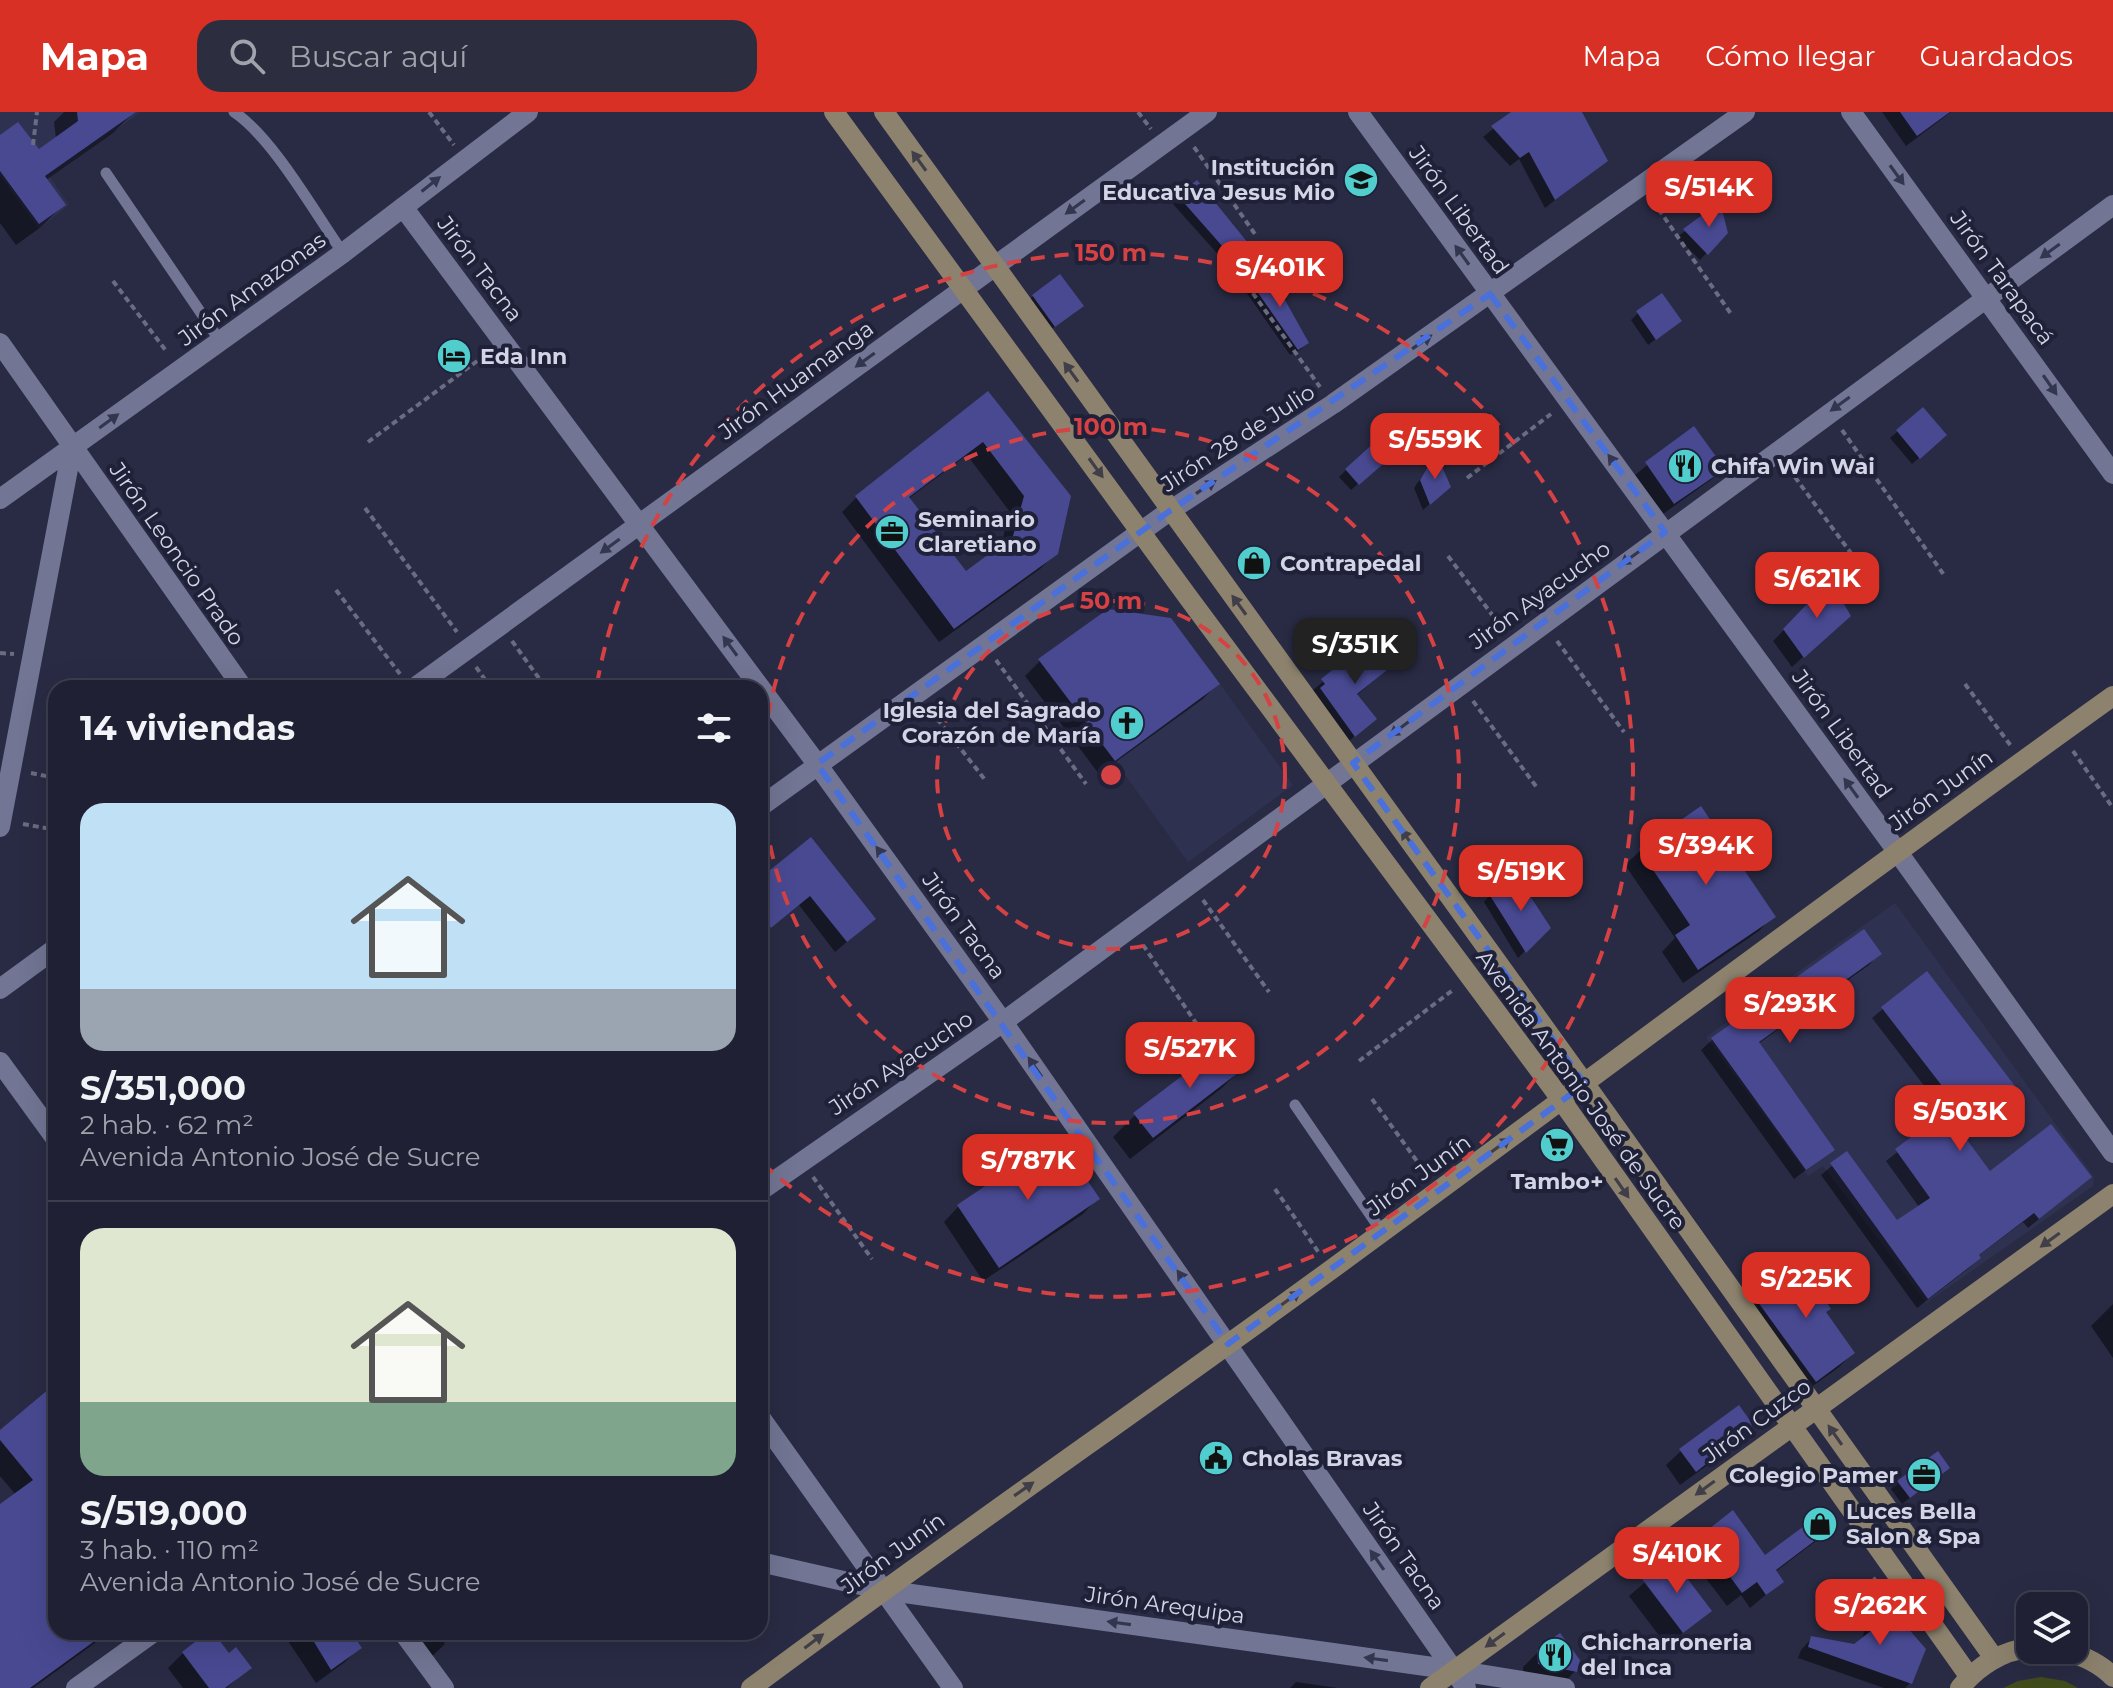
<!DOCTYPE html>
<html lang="es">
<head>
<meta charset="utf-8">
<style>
	:root { --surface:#1f2033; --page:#2c2d3f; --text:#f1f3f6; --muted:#a1a3ac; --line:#3c3e4e; --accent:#d93025 }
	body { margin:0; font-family:Montserrat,sans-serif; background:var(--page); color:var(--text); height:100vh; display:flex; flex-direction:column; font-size:30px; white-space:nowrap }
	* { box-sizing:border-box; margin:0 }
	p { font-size:26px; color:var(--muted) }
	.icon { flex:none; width:44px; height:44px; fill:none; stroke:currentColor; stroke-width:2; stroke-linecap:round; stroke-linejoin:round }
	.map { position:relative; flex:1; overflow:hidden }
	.details { position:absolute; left:48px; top:568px; width:720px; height:960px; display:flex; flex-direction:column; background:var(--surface); border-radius:24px; box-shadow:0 8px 32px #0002,0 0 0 2px var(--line) }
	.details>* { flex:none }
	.controls { position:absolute; left:2016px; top:1480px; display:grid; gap:16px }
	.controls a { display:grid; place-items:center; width:72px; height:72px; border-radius:16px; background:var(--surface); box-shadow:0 8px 32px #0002,0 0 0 2px var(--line); font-size:40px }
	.price { position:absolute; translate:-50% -68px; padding:0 18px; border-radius:16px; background:var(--accent); color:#fff; font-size:26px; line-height:52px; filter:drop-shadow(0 2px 4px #0008) }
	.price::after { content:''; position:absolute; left:50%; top:48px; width:24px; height:18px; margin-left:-12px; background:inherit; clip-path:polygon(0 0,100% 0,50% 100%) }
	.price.selected { background:#222; color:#fff }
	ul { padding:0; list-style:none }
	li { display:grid; align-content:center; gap:16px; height:424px; padding:0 32px }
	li+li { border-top:2px solid var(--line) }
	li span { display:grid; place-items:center; height:248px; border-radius:24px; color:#555 }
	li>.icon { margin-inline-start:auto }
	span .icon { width:144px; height:144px; fill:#fffc; stroke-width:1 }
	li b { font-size:34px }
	h2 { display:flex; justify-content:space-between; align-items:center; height:96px; padding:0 32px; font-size:34px }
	header { display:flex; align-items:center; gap:48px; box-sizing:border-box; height:112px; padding:0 40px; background:var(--accent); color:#fff }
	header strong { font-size:38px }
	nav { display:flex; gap:44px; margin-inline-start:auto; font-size:28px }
	.search { width:560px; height:72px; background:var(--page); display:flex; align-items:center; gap:20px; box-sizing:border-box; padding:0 28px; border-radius:24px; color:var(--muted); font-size:30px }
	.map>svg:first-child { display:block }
	.built { fill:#2f3151 }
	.green { fill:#424d1b }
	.shadow { fill:#0007; fill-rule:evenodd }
	.building { fill:#484991; fill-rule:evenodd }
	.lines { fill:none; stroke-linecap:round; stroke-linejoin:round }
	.path { stroke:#6a6c82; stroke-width:4; stroke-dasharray:6 4; stroke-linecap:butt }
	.lane { stroke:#727593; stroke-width:11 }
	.street { stroke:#727593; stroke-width:20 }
	.secondary { stroke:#8c826d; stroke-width:20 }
	.oneway { fill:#403e49 }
	.oneway2 { fill:#343650 }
	.marked { fill:none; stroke:#4a70dc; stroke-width:6; stroke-dasharray:16 10; stroke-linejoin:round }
	.ring { fill:none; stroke:#d64244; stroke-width:4; stroke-dasharray:14 10 }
	.labels { text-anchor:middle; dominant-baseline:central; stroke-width:8; stroke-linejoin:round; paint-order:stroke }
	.poi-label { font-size:22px; font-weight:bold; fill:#d3d5e6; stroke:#1f2139; text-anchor:start }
	.street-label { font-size:22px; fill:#d3d5e6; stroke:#1f2139 }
	.centre { fill:#d64244; stroke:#1f2139; stroke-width:4 }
	.ring-label { font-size:24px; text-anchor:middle; font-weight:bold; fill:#d64244; stroke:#1f2139; stroke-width:8; stroke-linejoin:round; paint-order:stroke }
</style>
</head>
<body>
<header>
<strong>Mapa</strong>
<div class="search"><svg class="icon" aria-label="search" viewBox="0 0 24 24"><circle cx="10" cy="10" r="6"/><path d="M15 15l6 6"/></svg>Buscar aquí</div>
<nav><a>Mapa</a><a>Cómo llegar</a><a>Guardados</a></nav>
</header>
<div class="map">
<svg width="2113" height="1576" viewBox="0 0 2113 1576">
	<rect width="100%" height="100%" fill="#292b44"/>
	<path class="built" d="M0,0h141l-91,65 19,28 -30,24 -39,-53z
		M1220,572l73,101 -105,77 -73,-101z
		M1895,791l199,274 -1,9 -167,117 -103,-137 -15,10 -102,-139z"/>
	<path class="green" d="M2041,1565l24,4 13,7h-75l15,-7z"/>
	<path class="shadow" d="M64,0h70l-21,21 -67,47 17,25 -22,22 -25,18 -16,-22v-85l39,14 17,-13 -2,-17z
		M1514,0h69l-2,2 25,46 -61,48 -26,-49 -9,7 -27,-29z
		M1882,0h69l-45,34z
		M1197,70l48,61 -22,17 -50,-56z
		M1719,94l7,26 -26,28 -23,-23z
		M1250,170l57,61 -7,7 -10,5 -46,-66z
		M1033,184l41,17 -27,19 -21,-29z
		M1638,201l41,8 -31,24 -17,-25z
		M988,282l68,159 -16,16 -101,73 -97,-130 15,-15zM967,343l43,57 -10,36 -34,25 -58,-74z
		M1923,298l14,32 -25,22 -22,-26z
		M1693,316l30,40 -11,11 -49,35 -28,-39z
		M1436,344l6,37 -19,17 -9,-22z
		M1380,352l-29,26 -12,-13 7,-7z
		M1830,471l7,43 -45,41 -19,-26z
		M1366,534l24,20 -34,30 18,23 -35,31 -32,-55z
		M1040,549l177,23 -14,15 -104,75 -74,-98z
		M811,728l51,89 -27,23 -36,-47 -39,31v-56z
		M1640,739l133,65 -14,15 -76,52 -21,-31 13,-14 -50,-73z
		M1490,783l58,32 -30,31 -34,-56z
		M1879,842l-10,11 -111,79 74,106 -38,29 -93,-129 11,-10z
		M1926,861l87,113 -56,44 32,44 101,3 -62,51 -5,-6 -45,34 1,2 -10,10 -52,40 -96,-133 26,-22 50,69 22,-15 -33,-46 60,-47 -74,-96z
		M1244,954l-22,22 -92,71 -17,-22 22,-22z
		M1057,1028l40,59 -14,15 -100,67 -39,-59 14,-15z
		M1757,1188h65l2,13 29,40 -15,15 -38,27 -58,-80z
		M2113,1192v54l-22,-32z
		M56,1273v247h54l-77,56h-33v-182l16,-11 -16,-19v-44z
		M1747,1320l-16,16 -51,37 -14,-20 15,-14z
		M1948,1356l-46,36 -11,-15 7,-7z
		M1831,1415l-15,14 -41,31 7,9 -32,27 -9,-13 -14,11 -41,-54 15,-14 64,20z
		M1671,1448l38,51 -42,35 -38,-50z
		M1879,1487l32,83 -6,6h-21l-86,-30 3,-8 11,-12 43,9 7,-6 7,-32z
		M282,1520h67l11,15 -15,15 -29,21z
		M410,1520h37l-3,13 -15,14z
		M1538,1540l37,19 -14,15 -37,-7 -1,-12z
		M183,1541l46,3 20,12 -22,20h-44l-15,-20z
		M1296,1570l42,6h-48z"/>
	<path class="building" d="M77,0h59l-91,64 21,29 -27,19 -39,-53v-36l18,-13 21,27 39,-28z
		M1511,0h71l26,49 -53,39 -26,-48 -9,6 -29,-32z
		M1900,0h50l-33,24z
		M1197,68l51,63 -18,12 -52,-59z
		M1720,90l8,31 -20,22 -25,-26z
		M1060,162l24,32 -29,21 -23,-32z
		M1271,163l38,68 -11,7 -49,-70z
		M1662,181l20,28 -26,19 -20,-29z
		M988,279l83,105 -13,58 -104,75 -99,-133zM983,330l41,54 -11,40 -47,35 -57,-74z
		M1923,295l24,28 -27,24 -24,-29z
		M1694,314l31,43 -51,35 -29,-42z
		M1376,329l14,17 -31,27 -14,-16z
		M1436,341l15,34 -21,18 -10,-25z
		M1830,468l21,36 -47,42 -21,-29z
		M1108,497l63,9 49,66 -105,77 -77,-102z
		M1366,531l4,6 6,-4 16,21 -35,28 20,25 -22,18 -35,-49 5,-4 -4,-5z
		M1701,694l75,111 -78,53 -23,-35 15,-10 -51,-76z
		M811,725l65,82 -29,23 -37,-46 -39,32 -11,-14v-36z
		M1517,764l34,52 -25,25 -37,-59z
		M1864,817l18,25 -123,88 76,108 -29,20 -95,-132z
		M1927,859l88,115 -56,43 31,42 61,-47 41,53 -53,42 -5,-6 -55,42 2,3 -53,41 -98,-136 17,-12 50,69 33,-22 -35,-49 61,-45 -75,-97z
		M1228,929l19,25 -94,72 -20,-25z
		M1058,1025l42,62 -101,69 -42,-63z
		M1808,1148l24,33 -8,5 7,11 -5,3 29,41 -39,29 -61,-84z
		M56,1271v249h51l-77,56h-30v-184l33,-24 -33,-40v-10z
		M1739,1293l12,17 1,6 -56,44 -17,-23z
		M1938,1339l12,17 -40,30 -13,-17z
		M1733,1398l32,45 58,-43 10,15 -57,43 8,12 -18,13 -9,-13 -15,11 -42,-57z
		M1671,1445l41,54 -29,22 -41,-54z
		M1880,1484l46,53 -14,35 -104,-37 3,-11 43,8 18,-14z
		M208,1520h5l16,21 7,-6 16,21 -27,20h-16l-27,-36z
		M308,1520h43l11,16 -31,22z
		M1560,1521l20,27 -3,12 -39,-8 -1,-14z"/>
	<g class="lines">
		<path class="path" d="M429,0l25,33
			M1138,0l13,17
			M33,33l4,-33
			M1194,35l63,90
			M1653,89l78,113
			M113,169l54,71
			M1247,173l73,102
			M1842,318l102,145
			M368,330l120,-89
			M1789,357l67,91
			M1467,366l84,-64
			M365,396l92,124
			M1448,444l54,72
			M336,478l64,84
			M512,529l34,47
			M1557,529l67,91
			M0,541l14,1
			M996,548l90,124
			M476,555l15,21
			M1965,572l46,62
			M1473,589l65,88
			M931,599l55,70
			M2073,639l40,57
			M31,661l25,5
			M23,712l33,6
			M1203,788l66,92
			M1143,833l55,81
			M1359,949l94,-71
			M1372,987l55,76
			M813,1065l59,82
			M1275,1077l44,64
			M1817,1509l59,-43"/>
		<path class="lane" d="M234,0c39,26 81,101 109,141
			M106,61l114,168
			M1295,993l87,127"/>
		<path class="street" d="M1358,0l539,739 216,302
			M1851,0l262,362
			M403,95l414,557 186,258 463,666
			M0,231l243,345
			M0,387l343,-246 185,-141
			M414,576l793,-576
			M760,695l411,-297 162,-106 412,-292
			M0,715l72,-379
			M0,877l56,-41
			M0,950l56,77
			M760,1079l243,-169 1110,-817
			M760,1305l193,271
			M760,1450l123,28 571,80 111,18
			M403,1520l41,56
			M76,1576l78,-56"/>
		<path class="secondary" d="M834,0l354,485 364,490 417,589
			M884,0l701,972 409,574
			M2062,1538c19,5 38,13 51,27
			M751,1576c188,-140 381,-273 570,-411 264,-193 526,-391 792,-581
			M1430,1576l683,-494
			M1960,1576c17,-21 42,-38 70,-40"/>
	</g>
	<defs><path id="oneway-solid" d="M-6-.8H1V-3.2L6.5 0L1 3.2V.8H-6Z" transform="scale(2)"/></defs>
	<g class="oneway">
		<use href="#oneway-solid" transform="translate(919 49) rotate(-126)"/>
		<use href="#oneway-solid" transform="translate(1071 260) rotate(-126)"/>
		<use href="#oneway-solid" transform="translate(1096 356) rotate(54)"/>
		<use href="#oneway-solid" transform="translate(1239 493) rotate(-126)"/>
		<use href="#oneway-solid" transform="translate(1408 727) rotate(-126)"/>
		<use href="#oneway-solid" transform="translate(1501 1033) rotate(-36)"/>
		<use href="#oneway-solid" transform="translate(1622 1076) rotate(55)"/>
		<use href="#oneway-solid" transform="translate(2050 1128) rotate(144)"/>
		<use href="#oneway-solid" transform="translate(1291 1186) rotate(-36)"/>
		<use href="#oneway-solid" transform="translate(1835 1323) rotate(-125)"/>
		<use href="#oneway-solid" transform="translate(1705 1376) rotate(144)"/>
		<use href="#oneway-solid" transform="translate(1024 1377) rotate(-35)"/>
		<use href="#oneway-solid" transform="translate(1495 1528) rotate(144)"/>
		<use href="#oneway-solid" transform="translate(814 1529) rotate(-37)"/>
	</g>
	<g class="oneway2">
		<use href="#oneway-solid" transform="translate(1897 63) rotate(54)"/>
		<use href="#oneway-solid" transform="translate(431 72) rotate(-38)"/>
		<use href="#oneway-solid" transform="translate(1075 95) rotate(144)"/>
		<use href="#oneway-solid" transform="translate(2050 139) rotate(144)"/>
		<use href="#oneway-solid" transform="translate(1462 143) rotate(-126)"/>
		<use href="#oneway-solid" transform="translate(1422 230) rotate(-35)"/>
		<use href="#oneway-solid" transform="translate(865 248) rotate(144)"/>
		<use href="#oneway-solid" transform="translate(2050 273) rotate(55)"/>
		<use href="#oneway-solid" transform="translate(1840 292) rotate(144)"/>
		<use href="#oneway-solid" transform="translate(109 309) rotate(-36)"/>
		<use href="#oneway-solid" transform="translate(1615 352) rotate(-126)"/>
		<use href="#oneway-solid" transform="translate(1206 375) rotate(-33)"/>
		<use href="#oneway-solid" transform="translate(610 434) rotate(144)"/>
		<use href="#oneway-solid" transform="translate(1630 446) rotate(144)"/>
		<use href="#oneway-solid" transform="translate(730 534) rotate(-126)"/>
		<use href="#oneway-solid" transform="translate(1399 617) rotate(143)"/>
		<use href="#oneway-solid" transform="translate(1851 676) rotate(-126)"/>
		<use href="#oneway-solid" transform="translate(883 744) rotate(-126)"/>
		<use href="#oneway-solid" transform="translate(1035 955) rotate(-125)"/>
		<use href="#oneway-solid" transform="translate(1184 1168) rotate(-125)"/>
		<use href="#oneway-solid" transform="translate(1377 1448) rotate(-125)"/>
		<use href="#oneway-solid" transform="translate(1119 1511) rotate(-172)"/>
		<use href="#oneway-solid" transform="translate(1376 1547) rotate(-172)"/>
	</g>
	<path class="marked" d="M1490,182l175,238 -312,231 232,321 -357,260 -411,-580 354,-254z"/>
	<g class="ring">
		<circle cx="1111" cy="663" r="174"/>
		<circle cx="1111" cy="663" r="348"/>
		<path d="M597 572A522 522 0 1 1 762 1051"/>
	</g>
	<defs>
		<g id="school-disc" transform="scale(1.8)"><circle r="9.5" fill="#52cdce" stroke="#1f2139"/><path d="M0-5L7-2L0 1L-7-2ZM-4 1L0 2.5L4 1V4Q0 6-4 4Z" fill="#111"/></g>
		<g id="hotel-disc" transform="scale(1.8)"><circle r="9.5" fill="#52cdce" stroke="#1f2139"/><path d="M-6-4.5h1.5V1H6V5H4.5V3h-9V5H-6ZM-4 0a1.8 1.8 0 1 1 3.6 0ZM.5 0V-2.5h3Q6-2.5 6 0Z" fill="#111"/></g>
		<g id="restaurant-disc" transform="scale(1.8)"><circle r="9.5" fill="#52cdce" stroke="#1f2139"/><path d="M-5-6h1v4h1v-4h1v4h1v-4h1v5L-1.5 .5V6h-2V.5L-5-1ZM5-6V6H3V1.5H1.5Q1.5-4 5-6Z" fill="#111"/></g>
		<g id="office-disc" transform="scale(1.8)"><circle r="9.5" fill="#52cdce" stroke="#1f2139"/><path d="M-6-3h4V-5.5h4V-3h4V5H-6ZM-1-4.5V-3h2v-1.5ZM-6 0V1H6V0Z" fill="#111"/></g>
		<g id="shop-disc" transform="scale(1.8)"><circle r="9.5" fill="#52cdce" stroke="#1f2139"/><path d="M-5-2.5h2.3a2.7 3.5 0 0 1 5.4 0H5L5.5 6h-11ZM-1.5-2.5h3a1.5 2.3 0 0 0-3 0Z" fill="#111"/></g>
		<g id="church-disc" transform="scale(1.8)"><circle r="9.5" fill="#52cdce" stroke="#1f2139"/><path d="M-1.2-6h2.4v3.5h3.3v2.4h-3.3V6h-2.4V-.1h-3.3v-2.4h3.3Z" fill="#111"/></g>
		<g id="supermarket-disc" transform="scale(1.8)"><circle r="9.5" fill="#52cdce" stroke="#1f2139"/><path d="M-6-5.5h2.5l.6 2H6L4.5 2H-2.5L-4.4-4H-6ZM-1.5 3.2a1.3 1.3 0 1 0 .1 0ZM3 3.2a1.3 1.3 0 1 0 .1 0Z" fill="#111"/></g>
		<g id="civic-disc" transform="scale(1.8)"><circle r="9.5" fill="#52cdce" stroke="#1f2139"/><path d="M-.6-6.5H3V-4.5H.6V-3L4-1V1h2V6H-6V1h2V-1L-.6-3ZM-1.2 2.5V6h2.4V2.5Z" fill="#111"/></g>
	</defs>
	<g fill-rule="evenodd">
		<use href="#school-disc" x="1361" y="68"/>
		<use href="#hotel-disc" x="454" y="244"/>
		<use href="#restaurant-disc" x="1685" y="354"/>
		<use href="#office-disc" x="892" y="420"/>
		<use href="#shop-disc" x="1254" y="451"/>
		<use href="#church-disc" x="1127" y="611"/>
		<use href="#supermarket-disc" x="1557" y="1033"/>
		<use href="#civic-disc" x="1216" y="1346"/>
		<use href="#office-disc" x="1924" y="1363"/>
		<use href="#shop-disc" x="1820" y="1412"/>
		<use href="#restaurant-disc" x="1555" y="1543"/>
	</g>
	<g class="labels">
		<g class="poi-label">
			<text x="1335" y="55" text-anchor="end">Institución<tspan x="1335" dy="25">Educativa Jesus Mio</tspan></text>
			<text x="480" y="244">Eda Inn</text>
			<text x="1711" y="354">Chifa Win Wai</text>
			<text x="918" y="407">Seminario<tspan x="918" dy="25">Claretiano</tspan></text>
			<text x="1280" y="451">Contrapedal</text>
			<text x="1101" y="598" text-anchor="end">Iglesia del Sagrado<tspan x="1101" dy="25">Corazón de María</tspan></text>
			<text x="1557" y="1069" text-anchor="middle">Tambo+</text>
			<text x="1242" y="1346">Cholas Bravas</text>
			<text x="1898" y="1363" text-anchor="end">Colegio Pamer</text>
			<text x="1846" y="1399">Luces Bella<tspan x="1846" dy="25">Salon &amp; Spa</tspan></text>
			<text x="1581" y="1530">Chicharroneria<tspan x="1581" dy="25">del Inca</tspan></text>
		</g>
		<g class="street-label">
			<text transform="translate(1459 98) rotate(54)">Jirón Libertad</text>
			<text transform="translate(480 157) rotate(53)">Jirón Tacna</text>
			<text transform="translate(2002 166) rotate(54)">Jirón Tarapacá</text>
			<text transform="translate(252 177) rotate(-36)">Jirón Amazonas</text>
			<text transform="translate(796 268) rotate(-36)">Jirón Huamanga</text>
			<text transform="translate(1238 326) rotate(-33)">Jirón 28 de Julio</text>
			<text transform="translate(177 442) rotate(55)">Jirón Leoncio Prado</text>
			<text transform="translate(1540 483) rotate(-36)">Jirón Ayacucho</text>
			<text transform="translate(1842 622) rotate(54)">Jirón Libertad</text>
			<text transform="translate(1941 678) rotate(-36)">Jirón Junín</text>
			<text transform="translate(964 814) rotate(54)">Jirón Tacna</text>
			<text transform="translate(901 951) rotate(-34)">Jirón Ayacucho</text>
			<text transform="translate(1581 978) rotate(54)">Avenida Antonio José de Sucre</text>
			<text transform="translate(1419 1063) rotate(-36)">Jirón Junín</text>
			<text transform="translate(1757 1309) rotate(-36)">Jirón Cuzco</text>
			<text transform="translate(893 1441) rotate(-36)">Jirón Junín</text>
			<text transform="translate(1404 1444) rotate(55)">Jirón Tacna</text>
			<text transform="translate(1165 1493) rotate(8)">Jirón Arequipa</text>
		</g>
	</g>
	<circle cx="1111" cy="663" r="12" class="centre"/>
	<g class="ring-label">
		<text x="1111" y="149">150 m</text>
		<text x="1111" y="323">100 m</text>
		<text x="1111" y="497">50 m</text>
	</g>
</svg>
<div class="controls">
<a><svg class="icon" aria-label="layers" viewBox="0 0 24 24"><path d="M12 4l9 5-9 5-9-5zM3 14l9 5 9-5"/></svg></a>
</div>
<b class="price" style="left:1709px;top:117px">S/514K</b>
<b class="price" style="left:1280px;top:197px">S/401K</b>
<b class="price" style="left:1435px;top:369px">S/559K</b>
<b class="price" style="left:1817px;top:508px">S/621K</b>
<b class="price selected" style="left:1355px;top:574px">S/351K</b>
<b class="price" style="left:1706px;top:775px">S/394K</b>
<b class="price" style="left:1521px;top:801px">S/519K</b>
<b class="price" style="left:1790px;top:933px">S/293K</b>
<b class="price" style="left:1190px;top:978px">S/527K</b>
<b class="price" style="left:1960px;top:1041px">S/503K</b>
<b class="price" style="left:1028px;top:1090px">S/787K</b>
<b class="price" style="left:1806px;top:1208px">S/225K</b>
<b class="price" style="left:1677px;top:1483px">S/410K</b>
<b class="price" style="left:1880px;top:1535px">S/262K</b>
<section class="details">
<h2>14 viviendas<svg class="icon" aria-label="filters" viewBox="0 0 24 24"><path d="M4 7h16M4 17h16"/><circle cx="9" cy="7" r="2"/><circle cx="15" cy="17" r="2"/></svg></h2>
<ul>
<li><span style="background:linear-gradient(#bfe0f5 75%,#9aa5b1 0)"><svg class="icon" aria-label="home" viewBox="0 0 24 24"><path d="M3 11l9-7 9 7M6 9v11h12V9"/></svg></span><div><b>S/351,000</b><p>2 hab. · 62 m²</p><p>Avenida Antonio José de Sucre</p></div></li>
<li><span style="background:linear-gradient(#dfe7d0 70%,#7fa58c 0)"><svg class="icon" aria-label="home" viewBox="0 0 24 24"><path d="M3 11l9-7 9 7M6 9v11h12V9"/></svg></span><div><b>S/519,000</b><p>3 hab. · 110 m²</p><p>Avenida Antonio José de Sucre</p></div></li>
</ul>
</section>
</div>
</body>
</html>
